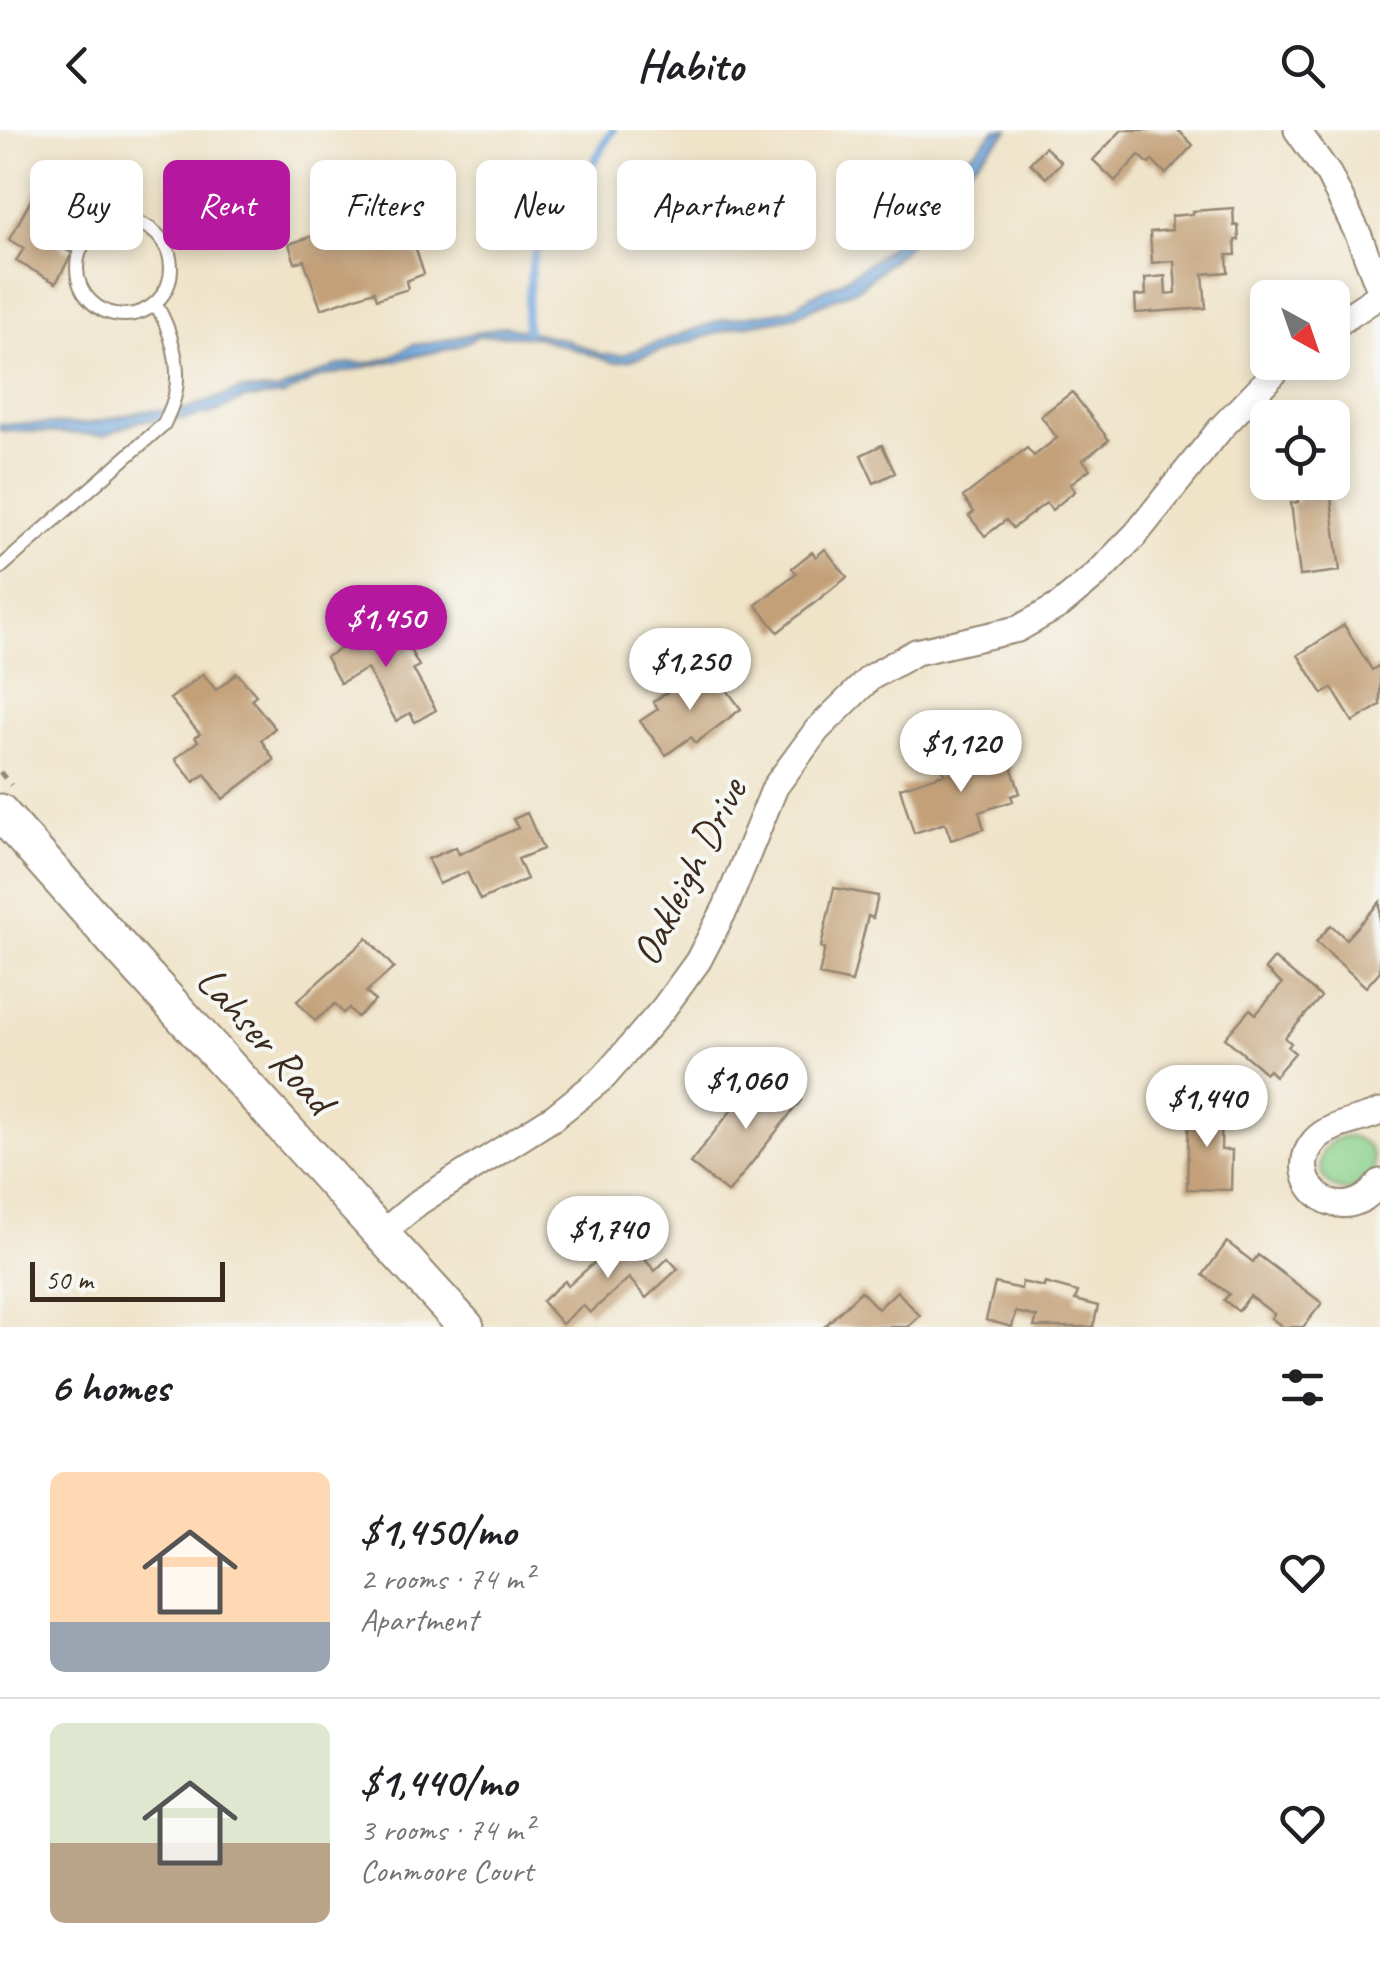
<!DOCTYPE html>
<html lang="en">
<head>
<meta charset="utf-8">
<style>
	:root { --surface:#fff; --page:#f2f2f2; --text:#202124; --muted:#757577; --line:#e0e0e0; --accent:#b5179e }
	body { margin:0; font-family:Caveat,sans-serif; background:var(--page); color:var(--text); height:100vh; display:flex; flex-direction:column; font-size:38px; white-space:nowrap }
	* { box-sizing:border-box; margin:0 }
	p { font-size:32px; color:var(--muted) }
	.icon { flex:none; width:55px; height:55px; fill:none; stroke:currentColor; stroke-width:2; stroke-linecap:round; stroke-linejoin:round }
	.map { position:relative; height:1197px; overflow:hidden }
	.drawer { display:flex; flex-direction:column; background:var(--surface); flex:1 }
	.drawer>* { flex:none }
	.banner { position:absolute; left:30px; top:30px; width:1320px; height:90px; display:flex; gap:20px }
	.needle { width:65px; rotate:140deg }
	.fabs { position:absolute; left:1250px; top:150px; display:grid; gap:20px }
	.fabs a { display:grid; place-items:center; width:100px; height:100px; border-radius:15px; background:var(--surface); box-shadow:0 5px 15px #0003; font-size:50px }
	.scale { position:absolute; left:30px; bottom:25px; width:195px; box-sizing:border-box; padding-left:10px; border:5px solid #3b2a1e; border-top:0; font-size:28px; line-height:35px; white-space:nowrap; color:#3b2a1e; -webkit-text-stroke:8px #f6f6f2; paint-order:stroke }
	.price { position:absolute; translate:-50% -85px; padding:0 22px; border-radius:35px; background:#fff; color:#222; font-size:32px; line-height:65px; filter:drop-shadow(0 2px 5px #0008) }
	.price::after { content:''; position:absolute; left:50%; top:60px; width:30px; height:22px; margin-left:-15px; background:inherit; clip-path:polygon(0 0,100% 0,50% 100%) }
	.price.selected { background:var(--accent); color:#fff }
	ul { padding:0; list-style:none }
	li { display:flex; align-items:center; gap:30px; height:250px; padding:0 50px }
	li+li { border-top:2px solid var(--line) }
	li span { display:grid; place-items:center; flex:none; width:280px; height:200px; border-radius:15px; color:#555 }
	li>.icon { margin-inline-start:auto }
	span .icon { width:120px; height:120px; fill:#fffc; stroke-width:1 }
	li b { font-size:42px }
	h2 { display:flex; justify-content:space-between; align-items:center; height:120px; padding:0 50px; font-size:42px }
	.tag { padding:0 35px; border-radius:15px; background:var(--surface); box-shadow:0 5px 15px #0003; font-size:35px; line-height:90px }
	.tag.selected { background:var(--accent); color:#fff }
	header { display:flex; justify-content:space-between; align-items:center; height:130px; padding:0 50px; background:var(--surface); font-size:45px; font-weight:700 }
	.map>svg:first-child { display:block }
	.green { fill:#8ad08a; stroke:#627d54; stroke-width:2.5 }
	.water { fill:#6ea5dc; stroke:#54687d; stroke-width:2.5 }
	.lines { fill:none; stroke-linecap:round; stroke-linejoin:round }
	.stream { stroke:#6ea5dc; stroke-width:8 }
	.building { fill:#c3a078 }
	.lane-casing { stroke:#958673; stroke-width:16 }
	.street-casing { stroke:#958673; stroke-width:29 }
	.secondary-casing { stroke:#958673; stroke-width:39 }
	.path { stroke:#958673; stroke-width:5; stroke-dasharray:8 8; stroke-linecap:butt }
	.lane { stroke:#fff; stroke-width:12 }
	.street { stroke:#fff; stroke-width:25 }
	.secondary { stroke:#fff; stroke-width:35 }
	.labels { text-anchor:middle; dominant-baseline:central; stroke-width:8; stroke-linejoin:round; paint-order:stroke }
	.street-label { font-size:42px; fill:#3b2a1e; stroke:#f6f6f2 }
</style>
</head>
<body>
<header><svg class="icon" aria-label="back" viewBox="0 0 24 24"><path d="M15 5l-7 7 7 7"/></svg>Habito<svg class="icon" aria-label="search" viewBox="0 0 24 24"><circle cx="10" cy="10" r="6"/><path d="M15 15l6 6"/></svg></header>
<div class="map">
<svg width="1380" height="1197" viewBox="0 0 1380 1197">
	<rect width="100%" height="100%" fill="#f6f6f2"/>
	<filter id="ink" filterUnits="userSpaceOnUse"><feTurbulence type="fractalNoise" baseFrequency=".01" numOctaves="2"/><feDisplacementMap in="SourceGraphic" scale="20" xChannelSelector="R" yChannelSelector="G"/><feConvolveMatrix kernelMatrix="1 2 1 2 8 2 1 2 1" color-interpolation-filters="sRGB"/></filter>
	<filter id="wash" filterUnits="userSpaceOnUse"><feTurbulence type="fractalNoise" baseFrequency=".0048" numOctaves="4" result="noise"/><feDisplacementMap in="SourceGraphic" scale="40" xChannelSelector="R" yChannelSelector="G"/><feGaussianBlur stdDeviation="2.25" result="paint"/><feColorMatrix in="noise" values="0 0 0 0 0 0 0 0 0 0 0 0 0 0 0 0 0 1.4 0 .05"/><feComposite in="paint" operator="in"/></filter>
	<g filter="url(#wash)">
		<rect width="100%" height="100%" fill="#efe3c8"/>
		<path class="green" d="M1320 1034a27 27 0 1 1 54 0a27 27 0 1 1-54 0Z"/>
		<path class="water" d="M995,0h14l-46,44 -25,28 -21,33 -16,17 -42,36 -67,29 -56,10 -106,33 -16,2 -78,-25 -34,-2 -24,1 -22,11 -136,30 -36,18 -41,4 -28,13 -31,7 -45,2 -34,14 -105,-5v-6h87l57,-13 42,-2 54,-19 37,1 59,-25 15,-3h18l19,-5 25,-13 23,-3 69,-16 58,13 38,15 21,1 100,-35 67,-10 23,-15 27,-12 43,-29 32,-33 40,-54 23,-18z"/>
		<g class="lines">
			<path class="stream" d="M527,200l-1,-12 6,-55 5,-15 24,-32 52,-86"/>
		</g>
		<g id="blocks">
			<path class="building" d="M1122,0h56l15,15 -27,29 -14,-14 -3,4 -10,-9 -24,26 -22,-21z
				M1045,17l16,15 -15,16 -16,-15z
				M103,35l15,40 -31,11 -5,-14 -9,3 -6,10 15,8 -10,17 -6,-4 -6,11 12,6 -16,30 -40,-22 8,-13 -15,-8 32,-58 6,3z
				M399,68l25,76 -18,7 2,8 -31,10 -3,-8 -53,18 -17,-49 -9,3 -6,-19 50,-17 3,10 30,-10 -6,-18z
				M1233,78l1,18 4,-1 1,15h-4l1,15h-9l1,17 -25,2 3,34 -70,5 -1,-17 11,-1 -1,-17 20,-2 1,18 10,-1 -2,-32 -22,2 -2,-31 22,-2 -1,-14 22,-2v-3z
				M1072,262l37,48 -26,20 7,9 -20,15 5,7 -23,19 -6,-7 -33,25 -7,-8 -21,16 -16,-20 5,-4 -11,-15 64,-49 7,8 23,-18 -16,-22z
				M882,315l13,28 -21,10 -13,-28z
				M1329,352l11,89 -40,5 -9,-73 7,-1 -2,-16z
				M825,419l22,28 -69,55 -22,-27 40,-32 -4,-5 20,-16 4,5z
				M393,489l26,47 -6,3 23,41 -21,12 -5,-9 -14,8 -29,-52 -27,14 -14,-26z
				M1344,495l28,45 8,-5v40l-27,17 -21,-34 -9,6 -25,-39z
				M237,543l19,22 -5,4 24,29 -14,12 13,20 -51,39 -18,-25 -11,8 -19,-23 23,-18 -3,-4 5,-3 -30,-35 33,-25 13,16z
				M705,544l5,5 6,-4 25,34 -45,34 -5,-6 -25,18 -26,-34 18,-12 -5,-7 23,-16 4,6z
				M980,624l2,8 25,-8 13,39 -9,3 2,5 -34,11 5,17 -33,11 -6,-17 -31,10 -14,-45 44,-14 -2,-7z
				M527,683l16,36 -25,10 9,20 -47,21 -13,-28 -28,12 -11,-25 28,-12 3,7 59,-26 -5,-9z
				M834,758l44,8 -5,22 -5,-2 -16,66 -33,-7 6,-27 -4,-1z
				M1380,772v69l-14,16 -50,-45 15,-17 15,14z
				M367,808l27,30 -28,24 9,9 -18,16 -8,-9 -6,5 -8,-9 -20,17 -18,-20z
				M1274,828l47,39 -36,41 6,5 -3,4 7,6 -20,23 -6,-6 -3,3 -41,-35 25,-29 6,5 26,-30 -17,-15z
				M763,940l38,30 -73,93 -38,-30z
				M1189,973l33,1 -1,46h11l-1,40 -44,-1z
				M624,1106l31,35 13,-13 10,11 -32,29 -17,-20 -39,35 -7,-8 -21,19 -20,-23 23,-20 3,5z
				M1227,1112l26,20 5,-7 64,48 -19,24h-20l-12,-9 3,-4 -24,-18 -12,15 -14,-11 5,-6 -26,-19z
				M1022,1152l22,5 1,-4 33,9 -3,8 23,6 -5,21h-59l3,-10 -21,-5 -4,15 -26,-7 9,-37 26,6z
				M861,1161l17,18 19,-18 23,25 -12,11h-84z"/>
		</g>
	</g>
	<g filter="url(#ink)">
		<use href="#blocks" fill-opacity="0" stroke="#958673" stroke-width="2.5"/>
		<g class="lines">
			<g class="lane-casing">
				<path id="lane" d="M77 138a47 47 0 1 1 94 0a47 47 0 1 1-94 0Z
					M0,438l164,-144c4,-9 9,-19 11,-29 7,-29 -5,-68 -20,-92"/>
			</g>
			<g class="street-casing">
				<path id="street" d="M1297,0l32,45 30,61 21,54
					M1332,197l48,-32
					M1380,982c-20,9 -51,12 -65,28 -35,39 26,97 65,42
					M381,1104l38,-32 135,-85 50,-40 59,-68 35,-48 28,-54 49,-120 42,-57 54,-53 45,-25 102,-23 42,-24 36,-30 40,-41 85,-106 64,-66"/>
			</g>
			<g class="secondary-casing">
				<path id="secondary" d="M0,682l125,141 341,374"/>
			</g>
			<path class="path" d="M0,642l11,13"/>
			<use href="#lane" class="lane"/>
			<use href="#street" class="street"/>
			<use href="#secondary" class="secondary"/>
		</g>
	</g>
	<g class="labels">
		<g class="street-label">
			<text transform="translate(689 742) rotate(-63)">Oakleigh Drive</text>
			<text transform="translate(265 910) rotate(48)">Lahser Road</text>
		</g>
	</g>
</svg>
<div class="fabs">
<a><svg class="needle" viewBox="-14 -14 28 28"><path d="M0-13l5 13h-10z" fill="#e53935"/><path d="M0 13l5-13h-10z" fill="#757577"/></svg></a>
<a><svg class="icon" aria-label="locate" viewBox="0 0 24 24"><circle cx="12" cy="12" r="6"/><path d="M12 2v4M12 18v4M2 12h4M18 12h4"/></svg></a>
</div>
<div class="scale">50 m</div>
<b class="price selected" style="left:386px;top:540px">$1,450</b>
<b class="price" style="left:690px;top:583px">$1,250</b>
<b class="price" style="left:961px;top:665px">$1,120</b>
<b class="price" style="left:746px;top:1002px">$1,060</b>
<b class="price" style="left:1207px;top:1020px">$1,440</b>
<b class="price" style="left:608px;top:1151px">$1,740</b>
<div class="banner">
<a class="tag">Buy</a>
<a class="tag selected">Rent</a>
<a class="tag">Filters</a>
<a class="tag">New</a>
<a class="tag">Apartment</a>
<a class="tag">House</a>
</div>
</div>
<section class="drawer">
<h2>6 homes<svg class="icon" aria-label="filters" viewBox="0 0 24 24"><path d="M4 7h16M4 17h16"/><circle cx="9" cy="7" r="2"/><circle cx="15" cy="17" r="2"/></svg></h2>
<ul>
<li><span style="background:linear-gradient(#ffd9b3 75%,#9aa5b1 0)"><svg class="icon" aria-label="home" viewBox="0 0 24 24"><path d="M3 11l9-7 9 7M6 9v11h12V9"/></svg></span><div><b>$1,450/mo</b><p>2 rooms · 74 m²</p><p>Apartment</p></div><svg class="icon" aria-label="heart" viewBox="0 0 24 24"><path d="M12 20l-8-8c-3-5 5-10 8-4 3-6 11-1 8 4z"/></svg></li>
<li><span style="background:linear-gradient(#dfe7d0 60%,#b9a48a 0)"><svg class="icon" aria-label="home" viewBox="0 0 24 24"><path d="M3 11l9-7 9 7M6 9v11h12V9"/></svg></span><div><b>$1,440/mo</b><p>3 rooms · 74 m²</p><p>Conmoore Court</p></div><svg class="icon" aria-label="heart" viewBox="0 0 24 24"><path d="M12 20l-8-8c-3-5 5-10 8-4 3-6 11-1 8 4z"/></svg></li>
</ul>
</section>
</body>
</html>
